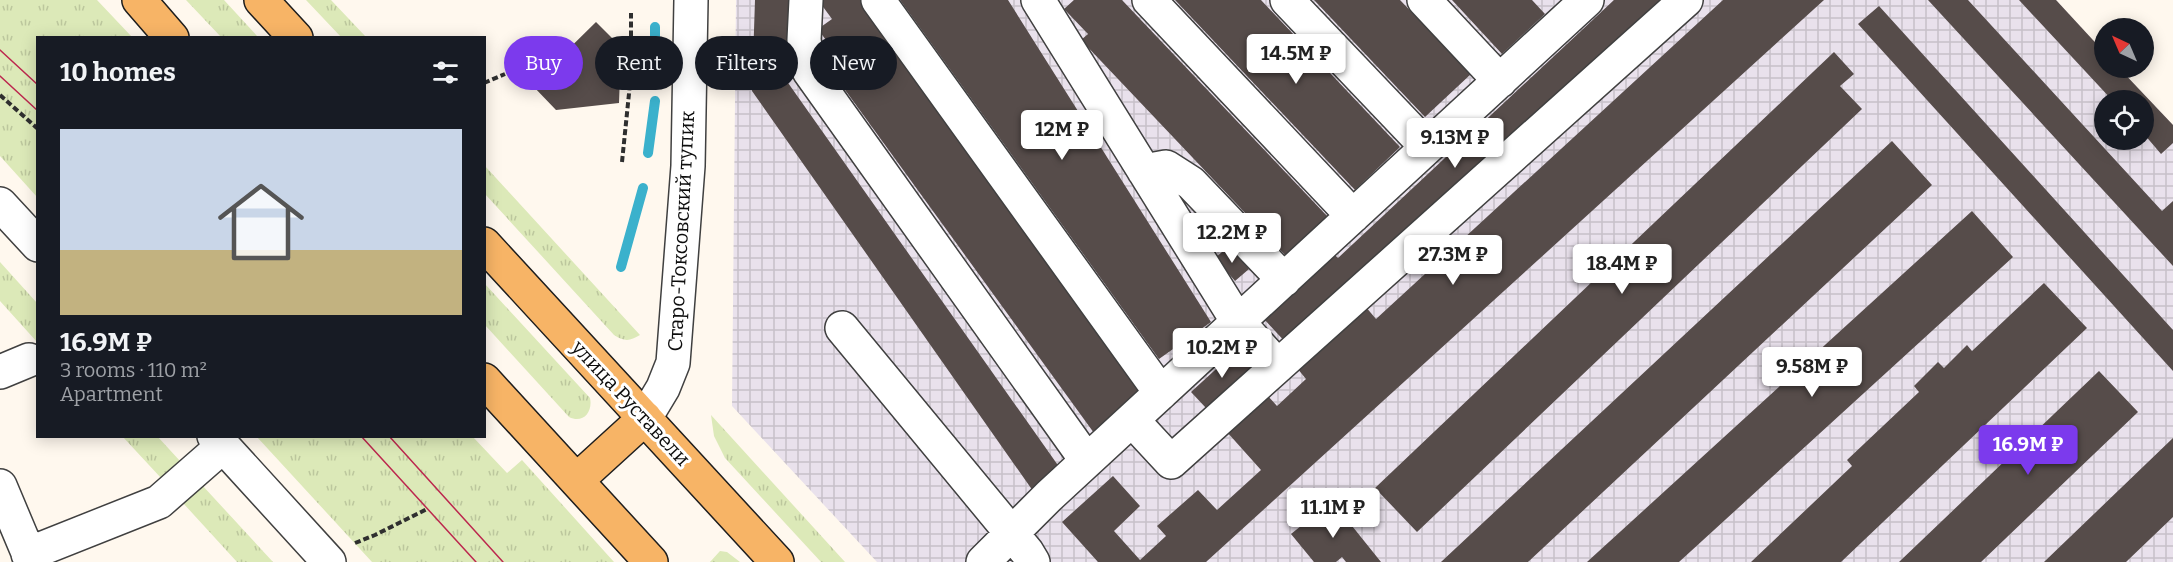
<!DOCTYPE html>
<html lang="en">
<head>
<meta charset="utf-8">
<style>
	:root { --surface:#171b24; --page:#242831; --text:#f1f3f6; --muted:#9ea1a6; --accent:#7c3aed }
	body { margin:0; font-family:Bitter,serif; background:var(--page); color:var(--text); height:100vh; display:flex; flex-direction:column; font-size:22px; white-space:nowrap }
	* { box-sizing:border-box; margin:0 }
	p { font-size:20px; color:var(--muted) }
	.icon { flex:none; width:33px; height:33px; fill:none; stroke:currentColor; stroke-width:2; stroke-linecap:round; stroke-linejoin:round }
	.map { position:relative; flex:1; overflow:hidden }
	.panel { position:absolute; left:36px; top:36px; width:450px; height:402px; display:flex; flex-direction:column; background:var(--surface); border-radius:0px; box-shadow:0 3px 15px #0003 }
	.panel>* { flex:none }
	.top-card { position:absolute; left:504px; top:36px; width:570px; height:54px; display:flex; gap:12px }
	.needle { width:39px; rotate:316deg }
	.buttons { position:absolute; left:2094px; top:18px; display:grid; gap:12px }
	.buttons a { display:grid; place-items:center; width:60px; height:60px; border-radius:50%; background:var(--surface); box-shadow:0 3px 15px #0003; font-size:30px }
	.price { position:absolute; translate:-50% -51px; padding:0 14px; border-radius:6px; background:#fff; color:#222; font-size:20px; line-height:39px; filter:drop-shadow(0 2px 3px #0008) }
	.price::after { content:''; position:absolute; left:50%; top:36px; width:18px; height:14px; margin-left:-9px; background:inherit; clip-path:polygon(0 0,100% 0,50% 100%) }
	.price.current { background:var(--accent); color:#fff }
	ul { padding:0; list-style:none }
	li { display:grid; align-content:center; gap:12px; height:318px; padding:0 24px }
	li span { display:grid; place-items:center; height:186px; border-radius:0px; color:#555 }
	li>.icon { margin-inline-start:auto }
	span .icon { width:108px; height:108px; fill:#fffc; stroke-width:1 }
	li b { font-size:26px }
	h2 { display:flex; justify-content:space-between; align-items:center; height:72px; padding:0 24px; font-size:26px }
	.chip { padding:0 21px; border-radius:27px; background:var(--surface); box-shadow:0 3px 15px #0003; font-size:21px; line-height:54px }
	.chip.current { background:var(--accent); color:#fff }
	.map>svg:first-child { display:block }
	.industrial { fill:url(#industrial-grid); fill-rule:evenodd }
	.grass { fill:url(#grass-tufts) }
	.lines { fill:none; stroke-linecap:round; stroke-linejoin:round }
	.stream { stroke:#3bb1cc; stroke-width:10 }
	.building { fill:#564c4a }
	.minor-casing { stroke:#404040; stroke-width:36 }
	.major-casing { stroke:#1e1e1e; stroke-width:36 }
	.path { stroke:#2f2f2f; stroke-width:4; stroke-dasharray:6 3; stroke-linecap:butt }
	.minor { stroke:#fff; stroke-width:33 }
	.major { stroke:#f7b466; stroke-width:33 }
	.tram { stroke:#bc274e; stroke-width:1.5 }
	.labels { text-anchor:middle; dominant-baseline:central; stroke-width:6; stroke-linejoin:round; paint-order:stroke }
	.street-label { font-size:20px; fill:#0d0d0d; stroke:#fff }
</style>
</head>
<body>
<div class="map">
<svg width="2173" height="562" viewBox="0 0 2173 562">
	<defs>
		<pattern id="industrial-grid" width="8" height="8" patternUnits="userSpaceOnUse" patternTransform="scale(1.5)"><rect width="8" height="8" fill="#e9e1ec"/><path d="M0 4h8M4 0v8" fill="none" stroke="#c7c0c9"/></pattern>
		<pattern id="grass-tufts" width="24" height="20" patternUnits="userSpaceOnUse" patternTransform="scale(1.5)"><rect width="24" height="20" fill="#dce9b8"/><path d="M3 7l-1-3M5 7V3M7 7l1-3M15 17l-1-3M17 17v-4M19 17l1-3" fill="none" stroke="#bcc79d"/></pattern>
	</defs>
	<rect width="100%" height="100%" fill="#fff8ee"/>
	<path class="industrial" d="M736,0h1320l48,52v16h15l54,57v437h-1296l-145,-156zM2104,100h40v40h-40z"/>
	<path class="grass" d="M0,0h97l35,37 -94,1 -1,159 -37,-41z
		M186,0h38l34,37h-37z
		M306,0h25l35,37h-25z
		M485,166l155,169c-10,6 -15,7 -26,0l-129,-141z
		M0,262l37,41v39l-37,-41z
		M485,284l105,114c3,14 -7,26 -21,19l-84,-92z
		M711,415l134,147h-24l-96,-104 -11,-22z
		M123,437h35l22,24 -19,17z
		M257,437h216l34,36 15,-13 92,102h-242z
		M202,485l71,77h-36l-54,-59z
		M720,551l7,1 13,10h-30z"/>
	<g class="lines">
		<path class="stream" d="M655,56v-29
			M648,153l7,-52
			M621,267l22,-79"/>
	</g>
	<path class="building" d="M755,0h34l-3,80 276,391 -29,20 -281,-400z
		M818,0h43l285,395 -52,38 -267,-368 11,-8 -20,-28 14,-10z
		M900,0h108l203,322 -52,37z
		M1074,0h48l206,217 -42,39 -205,-216 7,-6 -24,-25z
		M1175,0h86l139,147 -45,43z
		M1314,0h86l71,74 -46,43z
		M1452,0h80l13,14 -43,40z
		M1614,0h46l-372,345 -24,-26 71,-64 3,3z
		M1723,0h101l-618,562h-108l-36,-40 51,-46 27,30 -26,25 26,29 26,-24 -9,-10 41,-36 19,20 44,-40 -34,-38 40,-37 10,11 29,-27 -9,-11 68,-62 11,13z
		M1928,0h40l194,211 11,-10v65z
		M2019,0h37l48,52v16h15l54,57v18l-12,11 -17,-20v-34h-32z
		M1879,6l294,324v41l-315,-347z
		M596,22l25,25 -2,56 -63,7 -24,-25z
		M1834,52l20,22 -14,12 22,23 -445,423 -42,-44z
		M1892,141l40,44 -404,377h-87z
		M1972,211l41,46 -334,305h-92z
		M1229,246l20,23 -14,12 -20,-23z
		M2044,283l43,45 -246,234h-90l101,-96 -5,-6 72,-68 -5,-6 24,-24 6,6 23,-23 5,6z
		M1238,349l15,17 -47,42 -15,-16z
		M2099,371l39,41 -157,150h-82z
		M2173,438v79l-47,45h-82z
		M1332,501l49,61h-35l-4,-5 -6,5h-22l-23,-28z"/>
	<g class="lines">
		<g class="minor-casing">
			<path id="minor" d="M806,0l-2,40 5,31 278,390
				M878,0l283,393
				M1038,0l200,322 40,44
				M1149,0l204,216
				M1287,0l140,147
				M1424,0l76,81
				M1144,171l22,-4 25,16 93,97
				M0,204l38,41
				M842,328l185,224 6,10
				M0,372l29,-12
				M645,418l18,-30 10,-25 15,-197 3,-166
				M1132,420l39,42 515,-462
				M214,436l115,126
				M0,486l32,76
				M28,554l131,-52 64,-56
				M983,562l66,-66 538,-496"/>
		</g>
		<g class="major-casing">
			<path id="major" d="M139,0l33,38
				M261,0l35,38
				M484,244l293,318
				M484,380l167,182
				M577,480l68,-62"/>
		</g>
		<path class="path" d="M631,74l27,1
			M484,83l21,-9
			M0,95l38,34
			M622,162l9,-88v-61
			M355,543l20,-8 52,-26"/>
		<use href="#minor" class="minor"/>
		<use href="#major" class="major"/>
		<path class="tram" d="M0,50l38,35
			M0,76l38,35
			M361,436l115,126
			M389,436l114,126"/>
	</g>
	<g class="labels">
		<g class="street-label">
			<text transform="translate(681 231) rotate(-87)">Старо-Токсовский тупик</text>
			<text transform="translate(631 403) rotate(47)">улица Руставели</text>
		</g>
	</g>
</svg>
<div class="buttons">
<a><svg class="needle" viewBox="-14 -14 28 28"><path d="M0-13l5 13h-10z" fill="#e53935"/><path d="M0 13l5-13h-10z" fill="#9ea1a6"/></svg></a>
<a><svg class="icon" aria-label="locate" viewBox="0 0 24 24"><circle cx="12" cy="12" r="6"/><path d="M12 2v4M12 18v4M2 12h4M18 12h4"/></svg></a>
</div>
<b class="price" style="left:1296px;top:85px">14.5M ₽</b>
<b class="price" style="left:1062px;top:161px">12M ₽</b>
<b class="price" style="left:1455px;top:169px">9.13M ₽</b>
<b class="price" style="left:1232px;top:264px">12.2M ₽</b>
<b class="price" style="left:1453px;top:286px">27.3M ₽</b>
<b class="price" style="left:1622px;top:295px">18.4M ₽</b>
<b class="price" style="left:1222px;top:379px">10.2M ₽</b>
<b class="price" style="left:1812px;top:398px">9.58M ₽</b>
<b class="price current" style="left:2028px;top:476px">16.9M ₽</b>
<b class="price" style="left:1333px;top:539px">11.1M ₽</b>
<div class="top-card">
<a class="chip current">Buy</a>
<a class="chip">Rent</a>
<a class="chip">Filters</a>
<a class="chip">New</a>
</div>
<section class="panel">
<h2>10 homes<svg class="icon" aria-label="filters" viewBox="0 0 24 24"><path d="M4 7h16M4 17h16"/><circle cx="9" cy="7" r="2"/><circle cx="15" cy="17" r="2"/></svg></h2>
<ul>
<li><span style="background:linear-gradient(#c9d6e8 65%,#c2b280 0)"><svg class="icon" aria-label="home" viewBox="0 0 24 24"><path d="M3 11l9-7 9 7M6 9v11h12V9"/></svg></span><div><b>16.9M ₽</b><p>3 rooms · 110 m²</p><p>Apartment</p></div></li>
</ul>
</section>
</div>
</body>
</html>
